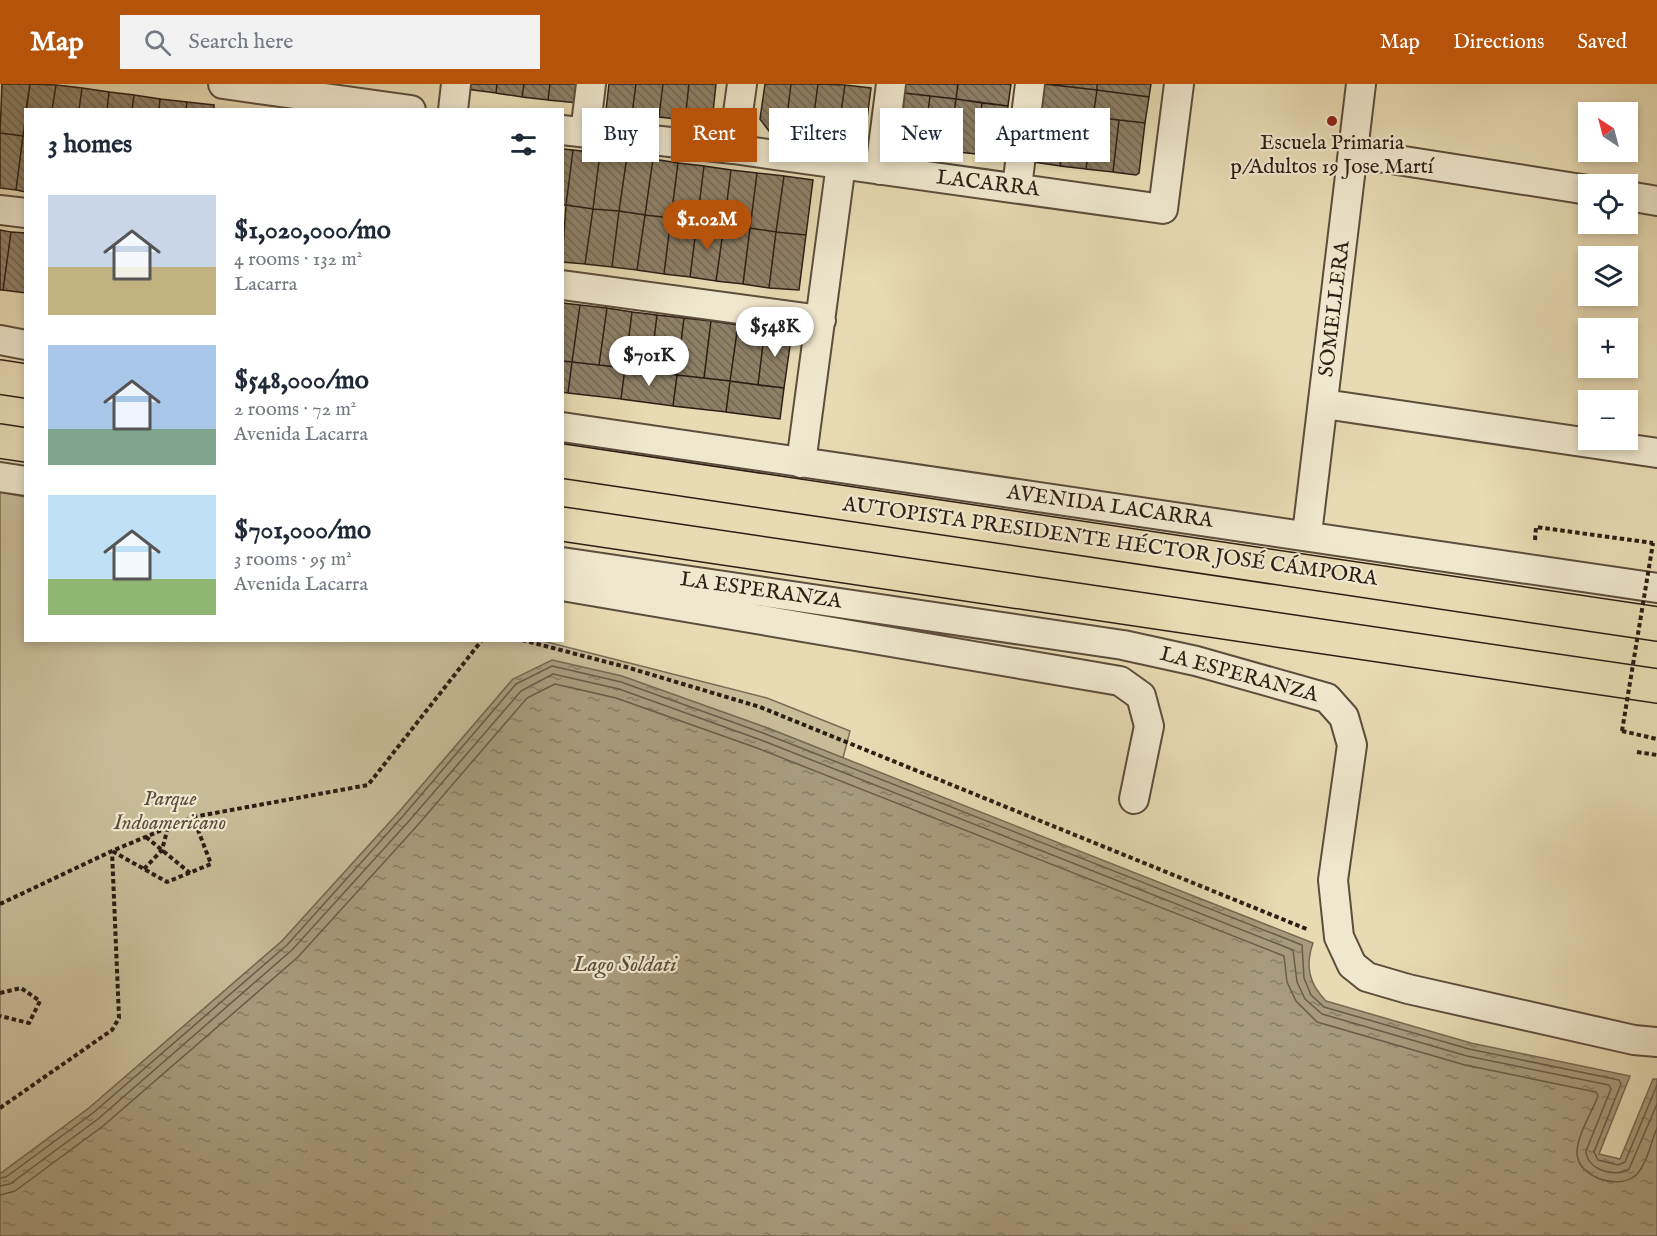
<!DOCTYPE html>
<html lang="en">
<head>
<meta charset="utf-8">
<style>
	:root { --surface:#fff; --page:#f2f2f3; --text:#1f2937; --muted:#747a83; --accent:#b45309 }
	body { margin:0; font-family:"IM FELL English",serif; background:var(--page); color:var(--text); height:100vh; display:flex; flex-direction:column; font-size:22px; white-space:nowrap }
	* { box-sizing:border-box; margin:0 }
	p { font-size:20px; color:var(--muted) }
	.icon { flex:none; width:33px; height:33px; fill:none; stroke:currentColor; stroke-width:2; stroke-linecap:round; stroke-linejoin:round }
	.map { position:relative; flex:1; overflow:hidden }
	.details { position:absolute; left:24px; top:24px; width:540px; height:534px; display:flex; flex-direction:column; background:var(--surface); border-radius:0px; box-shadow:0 3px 9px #0003 }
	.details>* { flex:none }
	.banner { position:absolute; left:582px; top:24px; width:570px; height:54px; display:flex; gap:12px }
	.needle { width:39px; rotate:324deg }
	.tools { position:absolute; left:1578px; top:18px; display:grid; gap:12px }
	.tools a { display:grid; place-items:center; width:60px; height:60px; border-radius:0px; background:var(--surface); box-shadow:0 3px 9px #0003; font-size:30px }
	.price { position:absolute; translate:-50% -51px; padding:0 14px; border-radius:21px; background:#fff; color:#222; font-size:20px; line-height:39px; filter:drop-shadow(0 2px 3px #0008) }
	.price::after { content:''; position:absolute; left:50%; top:36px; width:18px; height:14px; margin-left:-9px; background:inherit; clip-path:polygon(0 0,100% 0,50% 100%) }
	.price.selected { background:var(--accent); color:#fff }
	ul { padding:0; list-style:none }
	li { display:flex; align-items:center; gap:18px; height:150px; padding:0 24px }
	li span { display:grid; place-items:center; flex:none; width:168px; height:120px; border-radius:0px; color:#555 }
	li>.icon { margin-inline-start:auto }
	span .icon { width:72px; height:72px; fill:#fffc; stroke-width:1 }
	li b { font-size:26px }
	h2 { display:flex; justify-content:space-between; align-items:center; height:72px; padding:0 24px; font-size:26px }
	.pill { padding:0 21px; border-radius:0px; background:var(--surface); box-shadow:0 3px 9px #0003; font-size:21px; line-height:54px }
	.pill.selected { background:var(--accent); color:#fff }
	header { display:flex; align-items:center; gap:36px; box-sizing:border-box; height:84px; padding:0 30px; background:var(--accent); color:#fff }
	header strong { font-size:28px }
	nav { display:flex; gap:33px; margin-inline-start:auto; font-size:21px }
	.search { width:420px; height:54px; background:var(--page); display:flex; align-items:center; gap:15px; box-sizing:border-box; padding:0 21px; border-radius:0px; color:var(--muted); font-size:22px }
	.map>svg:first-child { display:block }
	.green { fill:#c8bb98; stroke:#7a6c56; stroke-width:1.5 }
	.water { fill:url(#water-ripples); stroke:#776953; stroke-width:1.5 }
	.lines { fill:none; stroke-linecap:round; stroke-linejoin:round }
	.shore { stroke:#6a5c49; stroke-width:1.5 }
	.building { fill:url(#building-back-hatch); stroke:#2d1e15; stroke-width:1.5 }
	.minor-casing { stroke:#5c4d3c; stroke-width:32 }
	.highway-casing { stroke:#2d1e15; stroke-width:36 }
	.path { stroke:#2d1e15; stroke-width:4; stroke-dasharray:4.5 3; stroke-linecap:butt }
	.minor { stroke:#f0e8ce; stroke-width:28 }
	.highway { stroke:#e8dbb3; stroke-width:33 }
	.path-bridge { stroke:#2d1e15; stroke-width:4; stroke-dasharray:4.5 3; stroke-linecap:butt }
	.poi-dot { fill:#8f2418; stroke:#f0e8ce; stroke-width:2 }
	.labels { text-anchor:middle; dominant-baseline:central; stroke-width:4.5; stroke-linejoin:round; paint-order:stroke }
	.poi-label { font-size:21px; fill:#2d1e15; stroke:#f0e8ce }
	.street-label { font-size:21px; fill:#2d1e15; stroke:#f0e8ce }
	.park-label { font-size:21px; font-style:italic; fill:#5c4d3c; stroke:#f0e8ce }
	.water-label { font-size:22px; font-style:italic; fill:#584a39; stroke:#f0e8ce }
</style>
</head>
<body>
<header>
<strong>Map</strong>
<div class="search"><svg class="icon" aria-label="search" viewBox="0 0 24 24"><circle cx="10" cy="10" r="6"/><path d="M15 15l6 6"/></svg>Search here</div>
<nav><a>Map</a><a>Directions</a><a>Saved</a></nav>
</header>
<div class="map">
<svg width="1657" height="1152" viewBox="0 0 1657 1152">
	<defs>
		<pattern id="water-ripples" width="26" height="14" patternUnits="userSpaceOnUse" patternTransform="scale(1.5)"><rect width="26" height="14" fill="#a89b7d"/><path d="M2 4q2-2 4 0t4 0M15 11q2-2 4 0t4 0" fill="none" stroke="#897e65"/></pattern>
		<pattern id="building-back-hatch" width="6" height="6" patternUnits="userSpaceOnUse" patternTransform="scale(1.5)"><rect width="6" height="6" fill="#8e8067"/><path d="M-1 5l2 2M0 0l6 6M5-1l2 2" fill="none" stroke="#746854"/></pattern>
	</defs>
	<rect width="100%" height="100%" fill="#e8dbb3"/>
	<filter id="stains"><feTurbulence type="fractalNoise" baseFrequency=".00333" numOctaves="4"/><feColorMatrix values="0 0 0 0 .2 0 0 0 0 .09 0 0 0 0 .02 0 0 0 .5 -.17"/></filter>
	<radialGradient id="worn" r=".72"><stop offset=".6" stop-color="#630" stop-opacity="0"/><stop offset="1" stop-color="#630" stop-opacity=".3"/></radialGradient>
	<path class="green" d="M0,408l25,5 1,143 517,1 224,57 83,33 -7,27 -78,-31 -252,-48 -114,133 -117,129 -193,167 -89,66z"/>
	<path class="water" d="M552,576l70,16 143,51 548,216c-8,23 -4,41 13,58l145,42 159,33 -31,78 21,5 33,-80h4v157h-1657v-62l89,-66 193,-167 117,-129 114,-133z"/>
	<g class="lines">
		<path class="shore" d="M0,1094l6,-1 87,-64 194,-168 116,-129 113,-132 36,-18 69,16 142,51 539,212 2,33 7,17 13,12 145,42 150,31 2,4 -27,68 4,8 20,5 7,-3 32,-77
			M0,1102l10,-2 88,-65 194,-169 117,-129 112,-130 32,-17 66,15 142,51 532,210 4,32 8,17 17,15 145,42 142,29 2,4 -25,62c1,19 29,27 43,18l28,-65
			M0,1111l15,-4 88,-65 195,-169 118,-130 111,-129 28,-14 61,14 141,50 527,208 3,26 9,19 21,21 148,43 131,27 2,4c-6,16 -21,39 -21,57 0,24 42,38 59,22 11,-11 15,-33 21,-47"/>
	</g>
	<path class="building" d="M2,0h28l-7,52 -23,-3z
		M30,0l26,1 -4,25h-26z
		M466,0h31l-1,9 -30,-4z
		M497,0h27l-2,13 -26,-4z
		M524,0h26l-2,16 -26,-3z
		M550,0h30l-2,19 -30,-3z
		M609,0h27l-4,30 -26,-4z
		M636,0h27l-4,33 -27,-3z
		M663,0h26l-4,36 -26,-3z
		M689,0h27l-3,28 -13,10 -15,-2z
		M765,0h26l-6,49 -16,-2 -9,-12z
		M791,0h27l-7,52 -26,-3z
		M818,0l27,1 -8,54 -26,-3z
		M905,0h53l-2,15 -52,-6z
		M958,0h53l-3,22 -52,-7z
		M1044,0l53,6 -4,27 -52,-7z
		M1046,0h51v6z
		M1097,0h54l-2,13 -52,-7z
		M56,1l26,3 -3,22h-27z
		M845,1l26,3 -7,54 -27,-3z
		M82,4l27,4 -2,18h-28z
		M1097,6l52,7 -4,26 -52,-6z
		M109,8l25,3 -2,15h-25z
		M904,9l26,3 -7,52 -26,-3z
		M134,11l26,4 -1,11h-27z
		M930,12l26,3 -7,52 -26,-3z
		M160,15l27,3 -1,8h-27z
		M956,15l26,4 -6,51 -27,-3z
		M187,18l27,3v5h-28z
		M982,19l26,3 -6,52 -26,-4z
		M1041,26l26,3 -7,53 -26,-4z
		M1067,29l26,4 -7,52 -26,-3z
		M1093,33l26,3 -6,52 -27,-3z
		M1119,36l26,3 -6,50 -3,2 -23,-3z
		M0,49l23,3 -7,54 -16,-2z
		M23,52h3v56l-10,-2z
		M562,65l11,1 -7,55h-4z
		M573,66l27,3 -7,56 -27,-4z
		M600,69l27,3 -8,55 -26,-2z
		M627,72l26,3 -8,56 -26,-4z
		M653,75l25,4 -7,55 -26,-3z
		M678,79l26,3 -7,56 -26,-4z
		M704,82l27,4 -7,55 -27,-3z
		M731,86l26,3 -7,55 -26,-3z
		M757,89l27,3 -8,56 -26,-4z
		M784,92l29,4 -7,55 -30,-3z
		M566,121l27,4 -8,55 -23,-2z
		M593,125l26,2 -7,56 -27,-3z
		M619,127l26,4 -8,55 -25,-3z
		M645,131l26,3 -7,56 -27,-4z
		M671,134l26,4 -7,55 -26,-3z
		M697,138l27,3 -8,56 -26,-4z
		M724,141l26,3 -7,56 -27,-3z
		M750,144l26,4 -7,56 -26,-4z
		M0,146l11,2 -8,58h-3z
		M11,148l15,1v60l-23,-3z
		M776,148l30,3 -7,55 -30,-2z
		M562,219l18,2 -8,57 -10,-1z
		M580,221l27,3 -8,57 -27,-3z
		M607,224l25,4 -7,56 -26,-3z
		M632,228l25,3 -7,56 -25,-3z
		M657,231l27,3 -7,57 -27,-4z
		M684,234l27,3 -7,57 -27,-3z
		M711,237l27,4 -8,56 -26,-3z
		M738,241l27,3 -7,57 -28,-4z
		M765,244l27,4 -8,56 -26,-3z
		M562,277l10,1 -4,31 -6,-1z
		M572,278l53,6 -4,31 -53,-6z
		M625,284l52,7 -4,31 -52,-7z
		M677,291l53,6 -4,31 -53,-6z
		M730,297l54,7 -4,31 -54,-7z"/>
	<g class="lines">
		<g class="minor-casing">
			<path id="minor" d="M223,0l188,26
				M453,26l3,-26
				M562,46l171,19 430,60 16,-125
				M585,49l6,-49
				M733,65l9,-65
				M1353,69l235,37
				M880,86l11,-86
				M1017,103l13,-103
				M1628,112l29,5
				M0,126l26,3
				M562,201l259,35
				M0,256l26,5
				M1324,320l333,49
				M562,343l1095,161
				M801,379l40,-299
				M0,393l26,4
				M1307,450l54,-450
				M562,478l561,83 73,16 131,37 17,19 8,28 -19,135 6,57 13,28 15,12 41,12 226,51 23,2
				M562,502l558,95 21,15 8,30 -15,73"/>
		</g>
		<g class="highway-casing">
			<path id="highway" d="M0,293l26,4
				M0,357l26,4
				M562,377l1095,163
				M562,440l1095,162"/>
		</g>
		<path class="path" d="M1535,456l1,-13 117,16
			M522,556l104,27 134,40 549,223
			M1622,647l35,8
			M1637,668l20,3
			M193,733l175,-32 114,-145
			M146,753l44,36
			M144,785l18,-19 6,-23
			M0,820l112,-53 81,-34 18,47 -44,18 -55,-31
			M0,909l21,-5 19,13 -11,22 -29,-7
			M0,1024l112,-78 7,-12 -7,-167"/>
		<use href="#minor" class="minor"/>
		<use href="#highway" class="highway"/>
		<path class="path-bridge" d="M1622,647l31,-188"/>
	</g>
	<circle class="poi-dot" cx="1332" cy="37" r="6"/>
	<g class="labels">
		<g class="poi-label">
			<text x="1332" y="59">Escuela Primaria<tspan x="1332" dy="24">p/Adultos 19 Jose Martí</tspan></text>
		</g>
		<g class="street-label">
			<text transform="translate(988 100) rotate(7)">LACARRA</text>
			<text transform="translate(1335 225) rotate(-83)">SOMELLERA</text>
			<text transform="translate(1110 423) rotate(8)">AVENIDA LACARRA</text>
			<text transform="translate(1110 458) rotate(8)">AUTOPISTA PRESIDENTE HÉCTOR JOSÉ CÁMPORA</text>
			<text transform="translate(761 507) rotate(8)">LA ESPERANZA</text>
			<text transform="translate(1239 591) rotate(15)">LA ESPERANZA</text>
		</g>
		<g class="park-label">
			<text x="170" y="715">Parque<tspan x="170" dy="24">Indoamericano</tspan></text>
		</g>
		<g class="water-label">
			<text x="625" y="881">Lago Soldati</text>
		</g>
	</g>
	<rect width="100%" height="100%" filter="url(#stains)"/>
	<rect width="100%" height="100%" fill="url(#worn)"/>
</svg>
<div class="tools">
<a><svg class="needle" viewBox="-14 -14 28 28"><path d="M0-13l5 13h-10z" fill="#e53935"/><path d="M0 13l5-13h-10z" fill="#747a83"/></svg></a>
<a><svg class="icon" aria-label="locate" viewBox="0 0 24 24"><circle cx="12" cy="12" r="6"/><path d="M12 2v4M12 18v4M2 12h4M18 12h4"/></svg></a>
<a><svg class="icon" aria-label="layers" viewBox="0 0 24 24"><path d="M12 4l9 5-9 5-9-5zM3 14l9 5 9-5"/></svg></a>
<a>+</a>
<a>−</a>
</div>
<b class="price selected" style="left:707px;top:167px">$1.02M</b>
<b class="price" style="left:775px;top:274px">$548K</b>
<b class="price" style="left:649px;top:303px">$701K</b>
<div class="banner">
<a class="pill">Buy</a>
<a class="pill selected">Rent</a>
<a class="pill">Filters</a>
<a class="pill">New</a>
<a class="pill">Apartment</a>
</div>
<section class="details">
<h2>3 homes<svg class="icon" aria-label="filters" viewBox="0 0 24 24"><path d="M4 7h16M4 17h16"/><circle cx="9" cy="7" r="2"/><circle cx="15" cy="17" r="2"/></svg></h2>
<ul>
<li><span style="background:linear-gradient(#c9d6e8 60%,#c2b280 0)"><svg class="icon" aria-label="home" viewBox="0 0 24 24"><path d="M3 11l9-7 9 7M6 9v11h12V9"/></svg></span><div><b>$1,020,000/mo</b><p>4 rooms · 132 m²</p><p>Lacarra</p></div></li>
<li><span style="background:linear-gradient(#a9c7e8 70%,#7fa58c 0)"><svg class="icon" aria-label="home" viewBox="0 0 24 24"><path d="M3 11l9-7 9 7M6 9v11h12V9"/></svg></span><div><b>$548,000/mo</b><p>2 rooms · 72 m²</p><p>Avenida Lacarra</p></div></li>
<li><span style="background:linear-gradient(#bfe0f5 70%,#8fb573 0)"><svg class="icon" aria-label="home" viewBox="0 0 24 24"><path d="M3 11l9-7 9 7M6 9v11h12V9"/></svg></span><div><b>$701,000/mo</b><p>3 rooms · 95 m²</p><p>Avenida Lacarra</p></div></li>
</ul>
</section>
</div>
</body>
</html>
